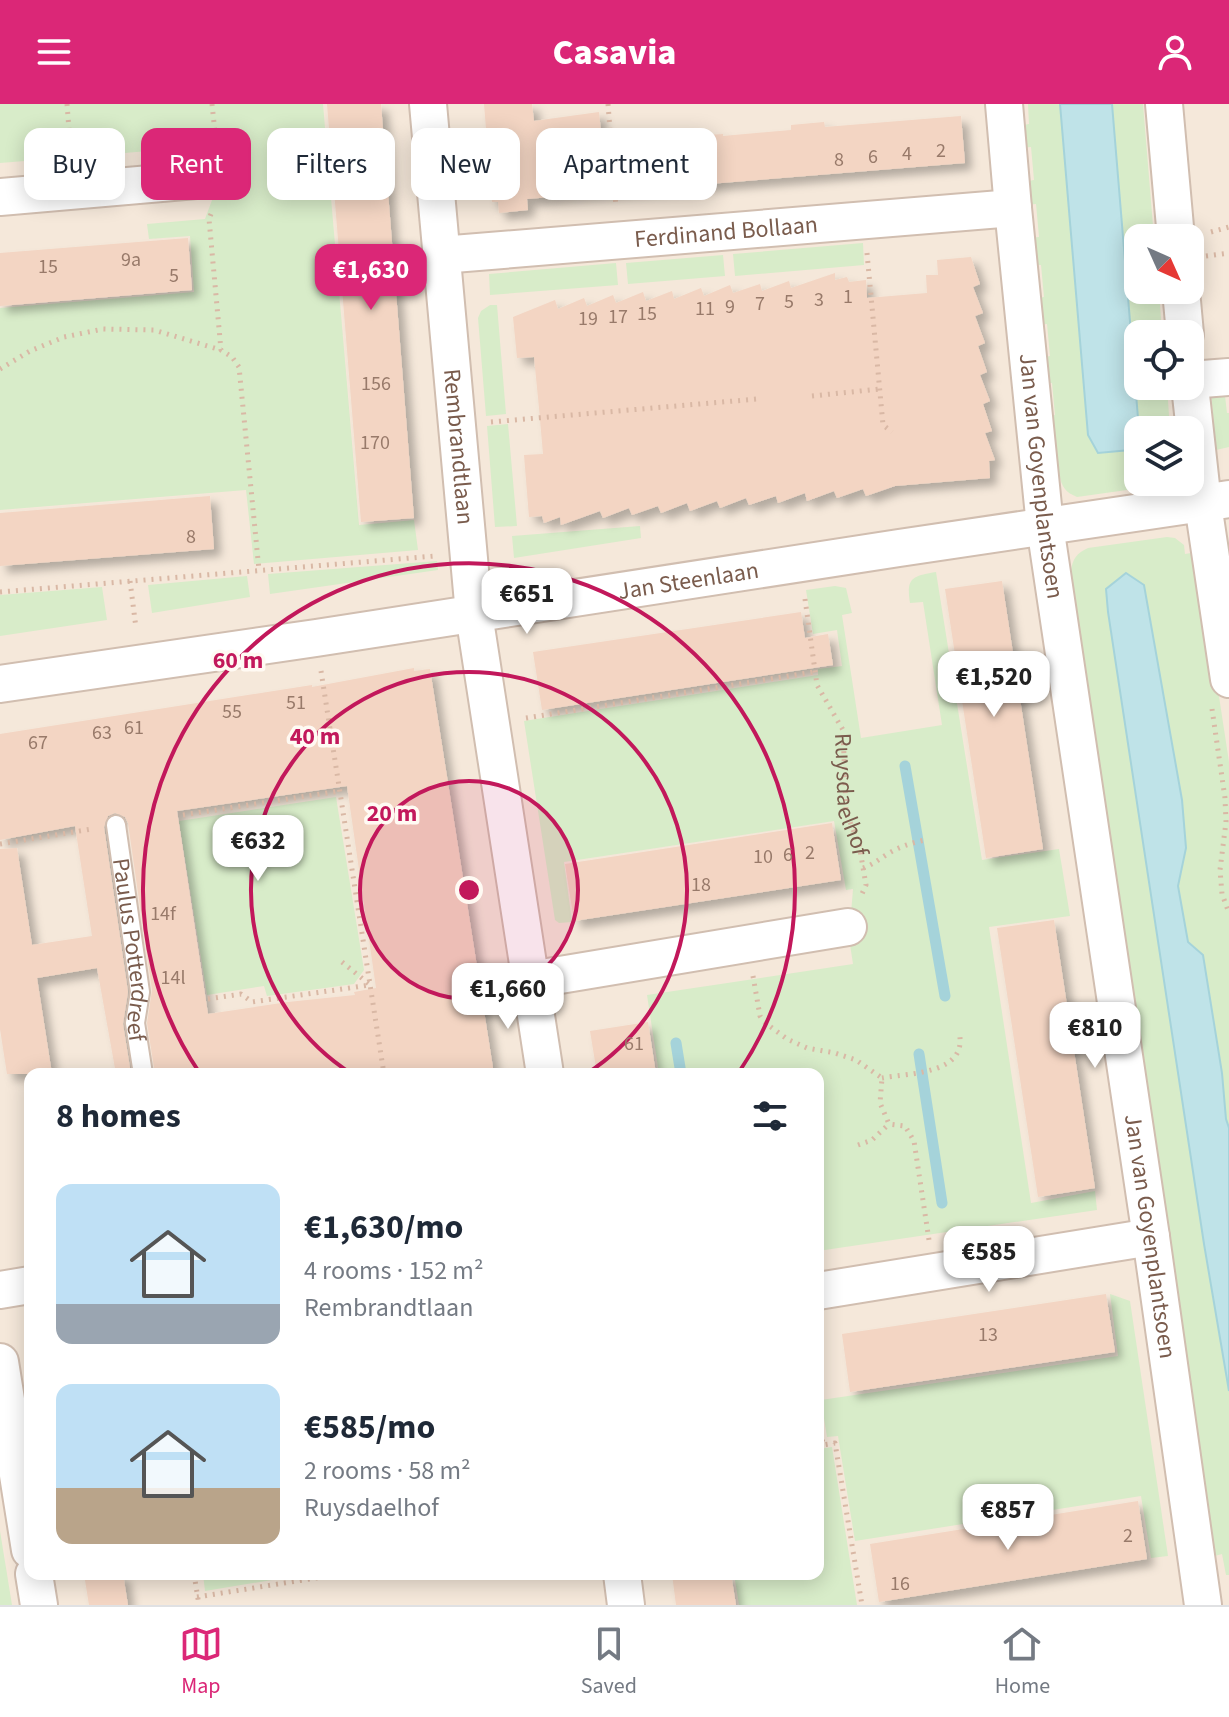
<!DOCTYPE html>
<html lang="en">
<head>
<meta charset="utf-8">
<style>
	:root { --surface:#fff; --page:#f2f2f3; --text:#1f2937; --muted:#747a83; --line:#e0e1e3; --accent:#db2777 }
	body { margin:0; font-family:"Source Sans 3",sans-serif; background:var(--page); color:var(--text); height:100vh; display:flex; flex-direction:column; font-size:30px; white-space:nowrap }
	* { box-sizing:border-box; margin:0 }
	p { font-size:26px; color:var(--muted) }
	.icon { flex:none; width:44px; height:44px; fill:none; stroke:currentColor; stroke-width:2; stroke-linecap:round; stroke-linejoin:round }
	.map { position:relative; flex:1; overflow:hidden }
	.panel { position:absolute; left:24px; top:964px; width:800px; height:512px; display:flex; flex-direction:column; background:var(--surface); border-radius:16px; box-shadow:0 4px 20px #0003 }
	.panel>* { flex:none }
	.hud { position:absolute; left:24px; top:24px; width:800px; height:72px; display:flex; gap:16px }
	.needle { width:52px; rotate:135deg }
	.controls { position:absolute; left:1124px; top:120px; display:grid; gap:16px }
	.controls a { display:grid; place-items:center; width:80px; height:80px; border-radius:16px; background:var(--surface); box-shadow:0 4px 20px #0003; font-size:40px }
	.price { position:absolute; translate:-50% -68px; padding:0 18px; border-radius:16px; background:#fff; color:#222; font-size:26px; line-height:52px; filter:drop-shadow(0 2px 4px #0008) }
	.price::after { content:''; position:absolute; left:50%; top:48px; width:24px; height:18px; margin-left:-12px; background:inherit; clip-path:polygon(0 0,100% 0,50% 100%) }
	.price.on { background:var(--accent); color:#fff }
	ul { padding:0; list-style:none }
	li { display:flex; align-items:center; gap:24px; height:200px; padding:0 32px }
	li span { display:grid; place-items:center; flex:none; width:224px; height:160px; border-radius:16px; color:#555 }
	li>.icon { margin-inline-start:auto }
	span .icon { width:96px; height:96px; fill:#fffc; stroke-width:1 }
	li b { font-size:34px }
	h2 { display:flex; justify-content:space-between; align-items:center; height:96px; padding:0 32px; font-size:34px }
	.tag { padding:0 28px; border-radius:16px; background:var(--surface); box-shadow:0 4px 20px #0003; font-size:28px; line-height:72px }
	.tag.on { background:var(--accent); color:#fff }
	header { display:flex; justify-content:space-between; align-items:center; height:104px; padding:0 32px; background:var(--accent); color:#fff; font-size:36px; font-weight:800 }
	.tab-bar { display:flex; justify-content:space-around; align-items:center; height:112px; border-top:2px solid var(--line); background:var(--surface); font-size:22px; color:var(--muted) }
	.tab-bar a { display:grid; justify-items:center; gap:4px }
	.tab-bar .on { color:var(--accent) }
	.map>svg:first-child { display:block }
	.residential { fill:#f5e8da; fill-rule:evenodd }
	.green { fill:#d8ecc9 }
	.water { fill:#bfe3e8; stroke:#a5d3da; stroke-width:2 }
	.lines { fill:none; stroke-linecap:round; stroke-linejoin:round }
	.stream { stroke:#a5d3da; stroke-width:11 }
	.building { fill:#f3d5c3; fill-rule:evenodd; filter:url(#shadow) }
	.service-casing { stroke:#d1beb0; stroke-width:22 }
	.minor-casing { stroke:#d1beb0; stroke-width:40 }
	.path { stroke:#d9b8a5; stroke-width:5; stroke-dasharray:2 6; stroke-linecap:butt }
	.service { stroke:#fff; stroke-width:18 }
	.minor { stroke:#fff; stroke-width:36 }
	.ring { fill:none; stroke:#c2185b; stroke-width:4 }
	.labels { text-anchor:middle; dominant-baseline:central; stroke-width:7; stroke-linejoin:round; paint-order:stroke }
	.number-label { font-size:20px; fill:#987a6a }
	.street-label { font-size:24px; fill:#7a5c4d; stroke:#fffaf3 }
	.centre { fill:#c2185b; stroke:#fffaf3; stroke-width:4 }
	.ring-label { font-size:24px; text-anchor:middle; font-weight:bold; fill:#c2185b; stroke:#fffaf3; stroke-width:7; stroke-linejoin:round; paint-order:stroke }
</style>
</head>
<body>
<header><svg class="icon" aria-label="menu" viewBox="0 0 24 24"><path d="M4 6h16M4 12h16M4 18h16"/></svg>Casavia<svg class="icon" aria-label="person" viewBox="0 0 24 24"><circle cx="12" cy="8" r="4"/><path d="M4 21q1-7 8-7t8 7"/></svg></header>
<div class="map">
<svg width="1229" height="1501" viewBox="0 0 1229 1501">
	<defs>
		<filter id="shadow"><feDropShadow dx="7" dy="7" stdDeviation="4" flood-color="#0004"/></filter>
	</defs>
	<rect width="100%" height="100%" fill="#fdf6ec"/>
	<path class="residential" d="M0,0h1229v1501h-1229zM1138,134h52v52h-52zM1138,230h52v52h-52zM1138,326h52v52h-52zM30,970h788v500h-788z"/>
	<path class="green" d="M0,0h323l36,421 55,-5 4,30 -164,14 -8,-74 -246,20v-202l194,-16 -4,-56 -41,3 -2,-15 58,-5 10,-27 -4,-46 -211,17z
		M1028,0h32l28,331 42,15 8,-16v48h18l-8,5 -71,10c-12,-5 -15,-10 -18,-23h-11l-5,-57 12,-2 -3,-32 -12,1 -2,-26 12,-2 -3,-32 -12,1 -2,-26 11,-2 -3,-32h-11l-2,-27 11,-1 -3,-33 -12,1 -1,-23 11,-2 -3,-33 -11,1 -2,-22 11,-2z
		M1112,0h31l11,134h-16v52h21l3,44h-24v52h29l3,44h-31z
		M863,139l1,22 -129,11 -2,-22z
		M723,151l2,21 -97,8 -2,-21z
		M616,159l2,22 -128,10 -1,-21z
		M490,201h7l9,109 -20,2 -8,-98 3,-7z
		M1224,283l3,26h2v34l-13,3 -5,-59z
		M508,320l9,102 -22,1 -8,-101z
		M640,422l1,12 -127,20 -2,-22z
		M1167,433l8,1 9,7 1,9 12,-2 32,210v366l-3,-9 -4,-46 -34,-131 -10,-56 8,-38 -4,-48 -38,-214 -18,-13 78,671 25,147v184h-3l-4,-21 -11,3 -149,-985h9c1,-13 6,-19 17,-24z
		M437,457l1,9 -168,24 -2,-20z
		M936,468l46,288 77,-11 11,67 -81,11 42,276 64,-12 2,19 -279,41v-177h-159l-12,-79 206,-31 -4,-26 4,-49 -7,1 -12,-69 -270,41 8,60 -13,1 -4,-3 -31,-199 294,-46v-6l24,-3 -5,-36 -24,4 -7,-44 29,-4 11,2 6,25 -10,2 19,123 81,-13 -19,-123 -13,1c-4,-25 2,-27 26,-31z
		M247,472l3,21 -98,16 -4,-28z
		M102,483l5,33 -107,16v-41z
		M336,693l28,173 -10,14 -87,12 -3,-10 -57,9 -28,-174z
		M1110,1190l20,7 38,255 -17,2 -10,-62 -286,45 -17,-105 -11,1 -6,-37 297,-44z
		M818,1338l1,7 13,-2 25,158h-118l-5,-31h84z
		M0,1427l12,74h-12z
		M203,1470h105l-103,17z"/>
	<path class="water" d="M1060,0h52l27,326 -9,20 -32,3 -10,-18z
		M1126,469l18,12 38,215 4,48 -8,38 10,56 15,13 19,118 4,46 3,9v263l-25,-147 -96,-632 -2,-23z"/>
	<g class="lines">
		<path class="stream" d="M905,662l40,230
			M676,939l5,31
			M919,950l23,149"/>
	</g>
	<path class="building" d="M327,0h54l33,414 -53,4z
		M484,0h48l2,17 65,-9 3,30 121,-8v2l68,-6v-5l33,-3 1,5 136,-11 4,47 -438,36 1,11 -29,3 -1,-11h-6z
		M188,134l4,52 -192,16v-53z
		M971,153l9,27 -7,3 10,26 -8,3 10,27 -7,3 9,26 -7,3 10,26 -7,3 9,27 -7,2 10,27 -6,1 1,17 -95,8 -29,10 -3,-7 -26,9 -3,-7 -27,10 -2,-8 -27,10 -2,-7 -27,9 -3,-7 -26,10 -3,-7 -27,10 -3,-8 -26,10 -3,-7 -26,9 -3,-7 -26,10 -3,-7 -39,14 -1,-8 -16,6 -2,-7 -13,1 -5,-62 19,-1 -4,-46 -5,-51 -17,1 -4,-41 42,-17 3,9 26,-11 3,8 26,-11 3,8 27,-11 3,9 26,-10 2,8 27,-11 3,8 26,-11 3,8 27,-9 2,7 27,-10 2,7 44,-15v7l12,-3 2,5 17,-2 1,18 60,-5 -1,-18h12l-1,-15z
		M210,392l4,53 -214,17v-53z
		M1002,477l41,268 -57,9 -41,-269z
		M801,508l4,26 23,-4 5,31 -291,45 -9,-58z
		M414,564v3l16,-2 64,405h-339l-8,-51 5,-33 -24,-167 -3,-6 -10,-4 -7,3 -4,11 24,165 -5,32 8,50h-15l-19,-106 -60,10 15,96h-45l-7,-45v-180l17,-1 15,97 60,-9 -17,-110 -75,14v-106l312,-49v2zM347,682l29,202 -22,4 1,3 -67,7 -80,12 -31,-203z
		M832,719l9,57 -267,41 -9,-57z
		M1054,816l41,268 -57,9 -41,-269z
		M648,918l8,52h-59l-7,-43z
		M1106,1190l9,58 -265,40 -8,-58z
		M1138,1397l9,58 -268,43 -9,-58z
		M84,1470h39l5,31h-39z
		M672,1470h59l5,31h-60z"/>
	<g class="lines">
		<g class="service-casing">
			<g id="service">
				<path id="s2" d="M116,721l24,167 -5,31 8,51"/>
			</g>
		</g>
		<g class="minor-casing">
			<g id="minor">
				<path id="s3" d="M428,0l46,510 71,460"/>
				<path id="s4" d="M1004,0l9,104 32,318 106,711 52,368"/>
				<path d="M1164,0l12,134"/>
				<path d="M0,93l219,-19"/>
				<path id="s5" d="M441,151l572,-47"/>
				<path d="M1181,186l4,44"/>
				<path d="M1190,276l39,-3"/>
				<path d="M1190,282l13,118 26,175"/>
				<path id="s6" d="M0,580l316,-46 583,-90 330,-49"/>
				<path d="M530,876l318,-53"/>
				<path d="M0,1186l30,-5"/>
				<path d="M818,1187l333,-54"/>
				<path d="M0,1258l30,188"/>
				<path d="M34,1470l5,31"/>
				<path d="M622,1470l4,31"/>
			</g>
		</g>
		<g class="path">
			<path d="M67,0l4,51"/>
			<path d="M212,0l4,38"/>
			<path d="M608,0l8,103"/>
			<path d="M211,110l-2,5 12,131 11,7 7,10 20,203"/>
			<path d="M1211,128l18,-5"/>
			<path d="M867,149l16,172 9,7"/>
			<path d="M1206,152l23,-3"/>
			<path d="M0,265l30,-18 34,-14 39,-8 51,1 67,20"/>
			<path d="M812,292l68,-7"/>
			<path d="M491,318l266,-23"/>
			<path d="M130,477l6,47"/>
			<path d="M0,488l435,-36"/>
			<path id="s1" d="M805,495l12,86 26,45 3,82 13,32 7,41 -5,11"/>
			<path d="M321,567l63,403"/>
			<path d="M1212,605l13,89 1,24 -6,48 2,24 7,19"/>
			<path d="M526,614l288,-46"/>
			<path d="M183,711l157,-24"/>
			<path d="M0,740l92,-15"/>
			<path d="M863,764c9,-3 15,-8 23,-13 12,-8 25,-12 39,-15"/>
			<path d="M342,858l27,22"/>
			<path d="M753,872l7,40 4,6 23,17 20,9 28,5 21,7 26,18 -2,25 9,21 16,2 9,15 15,99"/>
			<path d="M208,895l33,-5 11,8 118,-17"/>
			<path d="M882,974c28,-5 87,-4 77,-46"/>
			<path d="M858,1041l14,-5 17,-16"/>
			<path d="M818,1304l5,37 12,-2 27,162"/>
			<path d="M194,1470l5,31"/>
			<path d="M197,1493l144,-23"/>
		</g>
		<use href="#service" class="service"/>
		<use href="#minor" class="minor"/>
	</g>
	<circle cx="469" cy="786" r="109" fill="#c2185b" fill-opacity=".12"/>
	<g class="ring">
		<circle cx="469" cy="786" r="109"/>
		<path d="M352 970A218 218 0 1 1 586 970"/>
		<path d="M199 968A326 326 0 1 1 739 968"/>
	</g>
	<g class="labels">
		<g class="number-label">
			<text x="941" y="47">2</text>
			<text x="907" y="50">4</text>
			<text x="873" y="53">6</text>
			<text x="839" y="56">8</text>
			<text x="131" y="156">9a</text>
			<text x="48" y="163">15</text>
			<text x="174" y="172">5</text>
			<text x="848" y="193">1</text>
			<text x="819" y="196">3</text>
			<text x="789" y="198">5</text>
			<text x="760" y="200">7</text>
			<text x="730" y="203">9</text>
			<text x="705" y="205">11</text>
			<text x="647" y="210">15</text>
			<text x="618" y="213">17</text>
			<text x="588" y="215">19</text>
			<text x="376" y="280">156</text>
			<text x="375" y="339">170</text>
			<text x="191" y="433">8</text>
			<text x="296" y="599">51</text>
			<text x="232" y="608">55</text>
			<text x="134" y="624">61</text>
			<text x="102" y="629">63</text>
			<text x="38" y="639">67</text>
			<text x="810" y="749">2</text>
			<text x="788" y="751">6</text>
			<text x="763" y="753">10</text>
			<text x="701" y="781">18</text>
			<text x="163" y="810">14f</text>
			<text x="173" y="874">14l</text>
			<text x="634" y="940">61</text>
			<text x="988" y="1231">13</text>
			<text x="1128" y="1432">2</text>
			<text x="900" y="1480">16</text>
		</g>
		<g class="street-label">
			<text stroke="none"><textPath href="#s5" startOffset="286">Ferdinand Bollaan</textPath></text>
			<text stroke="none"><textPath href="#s3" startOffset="344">Rembrandtlaan</textPath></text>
			<text stroke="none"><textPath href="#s4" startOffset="374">Jan van Goyenplantsoen</textPath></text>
			<text stroke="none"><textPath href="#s6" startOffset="696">Jan Steenlaan</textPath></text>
			<text stroke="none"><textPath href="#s1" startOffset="204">Ruysdaelhof</textPath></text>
			<text stroke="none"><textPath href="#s2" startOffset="126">Paulus Potterdreef</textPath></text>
			<text stroke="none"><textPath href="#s4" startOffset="1142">Jan van Goyenplantsoen</textPath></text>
		</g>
	</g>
	<circle cx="469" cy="786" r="12" class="centre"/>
	<g class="ring-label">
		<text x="238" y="564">60 m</text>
		<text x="315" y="640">40 m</text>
		<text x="392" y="717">20 m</text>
	</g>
</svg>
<div class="controls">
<a><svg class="needle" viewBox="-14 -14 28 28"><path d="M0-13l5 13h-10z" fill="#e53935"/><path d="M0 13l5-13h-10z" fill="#747a83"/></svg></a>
<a><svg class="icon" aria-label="locate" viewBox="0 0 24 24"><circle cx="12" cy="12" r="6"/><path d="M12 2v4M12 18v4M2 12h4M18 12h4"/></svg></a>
<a><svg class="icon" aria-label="layers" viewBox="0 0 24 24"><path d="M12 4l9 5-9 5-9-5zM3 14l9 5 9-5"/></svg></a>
</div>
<b class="price on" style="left:371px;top:208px">€1,630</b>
<b class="price" style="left:527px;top:532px">€651</b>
<b class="price" style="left:994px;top:615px">€1,520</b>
<b class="price" style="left:258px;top:779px">€632</b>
<b class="price" style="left:508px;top:927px">€1,660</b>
<b class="price" style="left:1095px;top:966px">€810</b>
<b class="price" style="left:989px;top:1190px">€585</b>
<b class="price" style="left:1008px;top:1448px">€857</b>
<div class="hud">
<a class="tag">Buy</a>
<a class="tag on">Rent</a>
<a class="tag">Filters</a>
<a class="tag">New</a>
<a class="tag">Apartment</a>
</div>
<section class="panel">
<h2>8 homes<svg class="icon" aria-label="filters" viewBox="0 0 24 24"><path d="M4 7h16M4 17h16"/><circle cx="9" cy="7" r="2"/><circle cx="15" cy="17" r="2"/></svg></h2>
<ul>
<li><span style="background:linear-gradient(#bfe0f5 75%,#9aa5b1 0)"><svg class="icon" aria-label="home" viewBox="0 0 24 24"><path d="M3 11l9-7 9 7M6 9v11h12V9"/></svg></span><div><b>€1,630/mo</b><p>4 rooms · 152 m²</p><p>Rembrandtlaan</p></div></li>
<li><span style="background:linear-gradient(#bfe0f5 65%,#b9a48a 0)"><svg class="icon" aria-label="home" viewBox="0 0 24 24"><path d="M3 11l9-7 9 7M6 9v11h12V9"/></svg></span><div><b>€585/mo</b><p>2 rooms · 58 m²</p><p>Ruysdaelhof</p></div></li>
</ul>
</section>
</div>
<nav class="tab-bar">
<a class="on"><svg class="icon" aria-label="map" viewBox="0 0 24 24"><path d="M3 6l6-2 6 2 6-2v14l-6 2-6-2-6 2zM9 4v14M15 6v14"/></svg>Map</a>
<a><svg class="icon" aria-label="saved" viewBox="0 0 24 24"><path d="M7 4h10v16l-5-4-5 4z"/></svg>Saved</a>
<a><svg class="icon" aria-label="home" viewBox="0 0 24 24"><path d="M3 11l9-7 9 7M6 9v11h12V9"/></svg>Home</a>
</nav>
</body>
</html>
